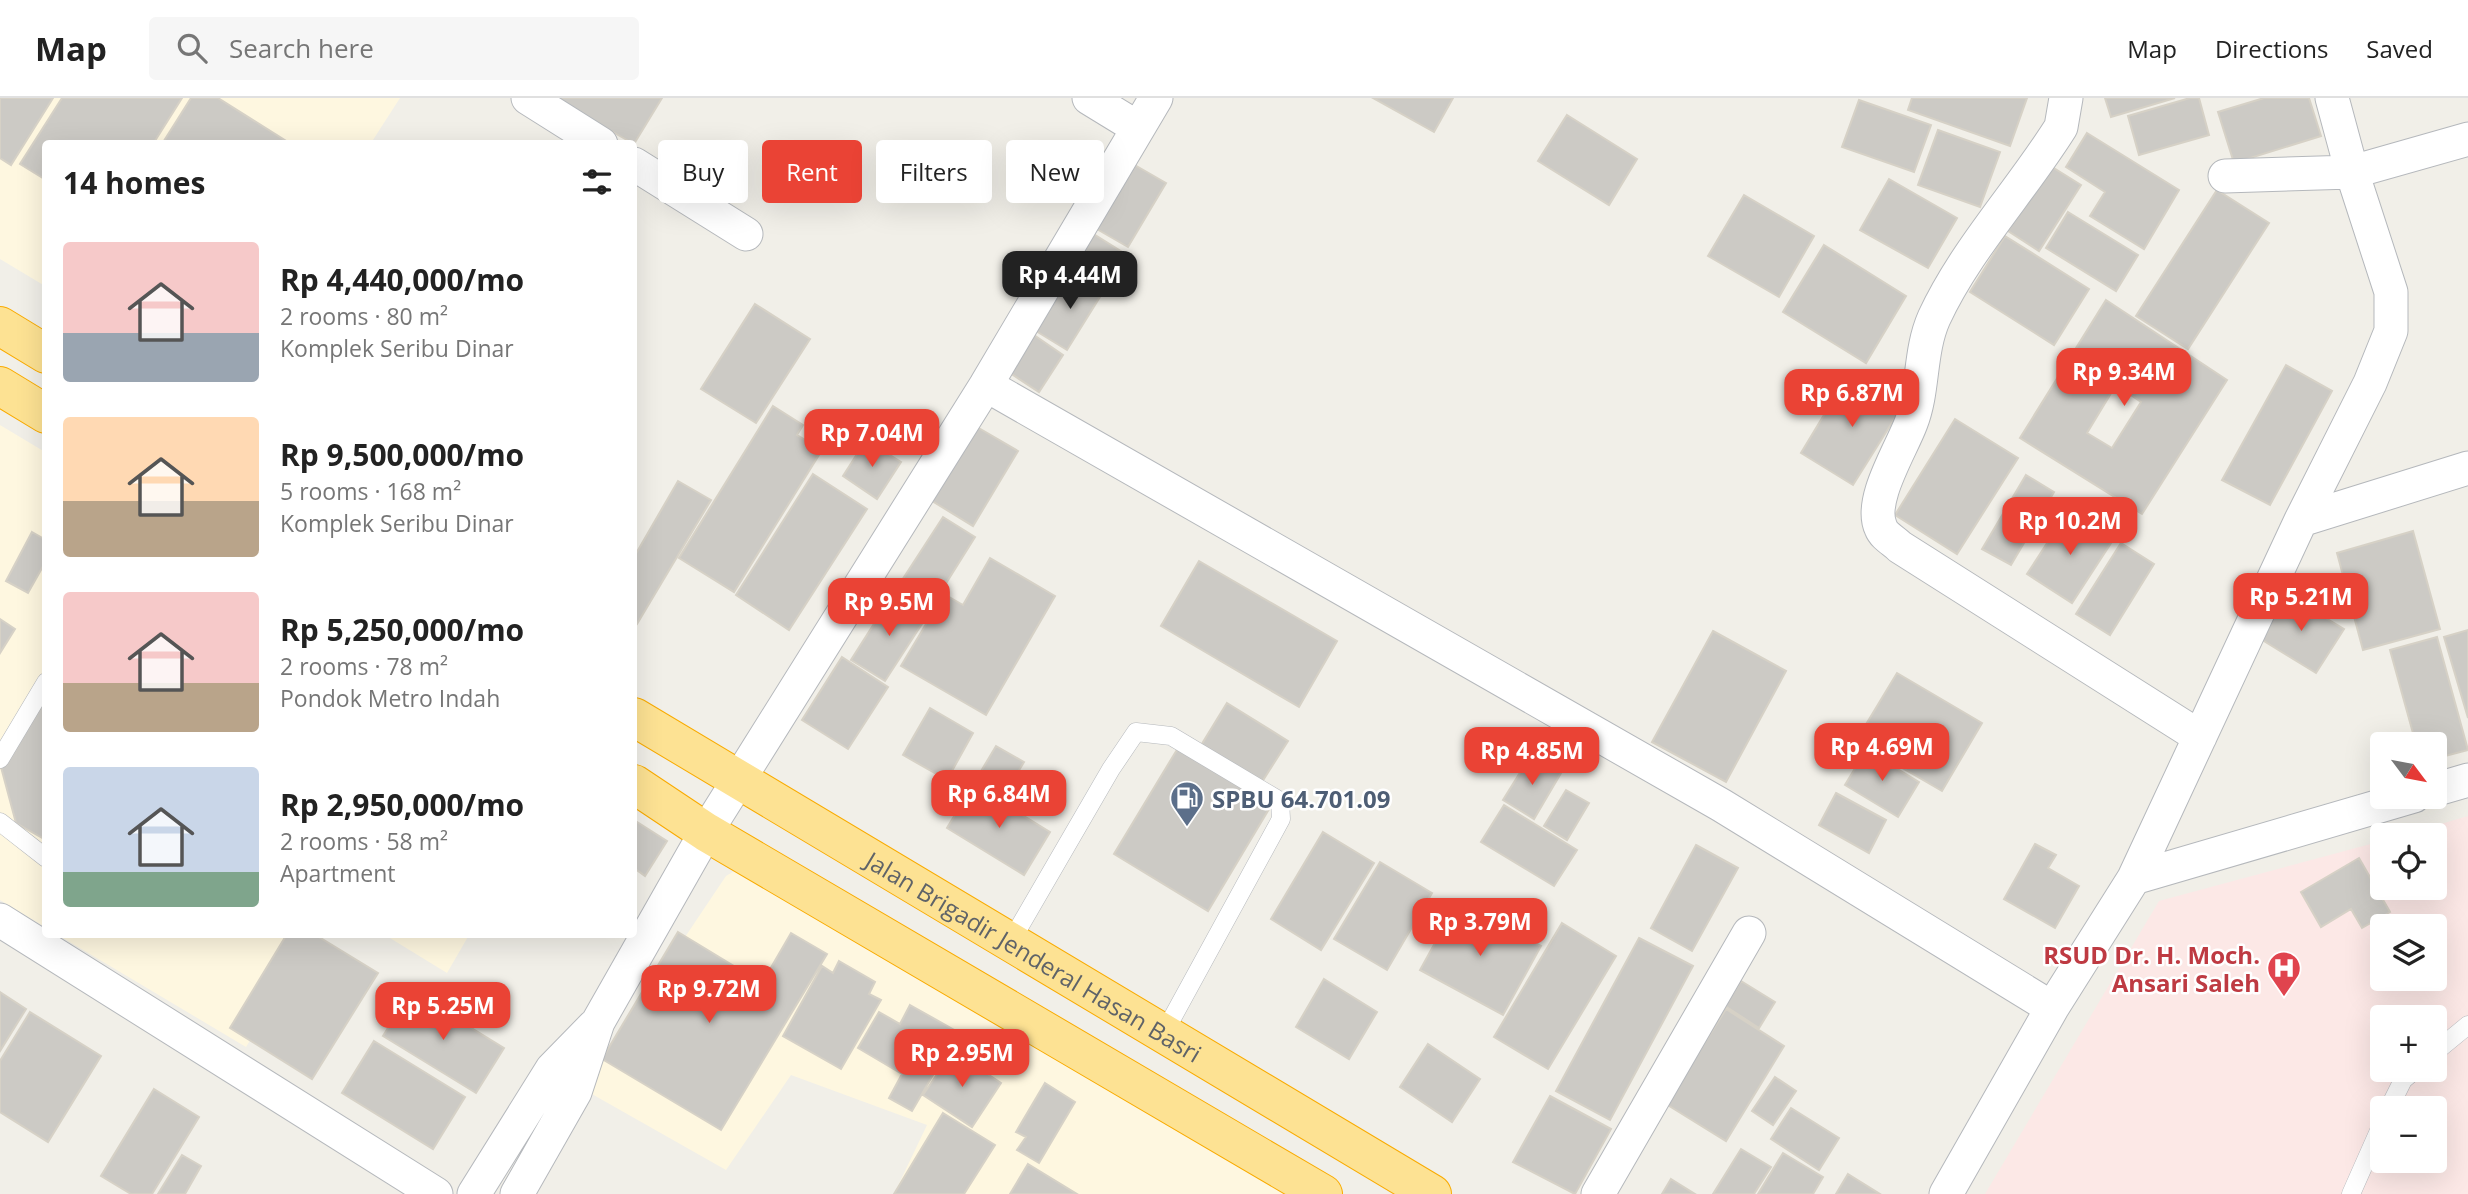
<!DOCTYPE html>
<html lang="en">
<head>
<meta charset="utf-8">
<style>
	:root { --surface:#fff; --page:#f6f6f6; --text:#222; --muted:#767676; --line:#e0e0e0; --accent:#ea4335 }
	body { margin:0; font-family:"Open Sans",sans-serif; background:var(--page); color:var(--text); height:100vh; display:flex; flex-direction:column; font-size:26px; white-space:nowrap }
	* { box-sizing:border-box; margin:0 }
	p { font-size:23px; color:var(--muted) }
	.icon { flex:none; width:38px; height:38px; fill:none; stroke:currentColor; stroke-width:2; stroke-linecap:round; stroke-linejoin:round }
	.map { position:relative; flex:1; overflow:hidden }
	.panel { position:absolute; left:42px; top:42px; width:595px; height:798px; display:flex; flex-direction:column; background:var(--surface); border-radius:7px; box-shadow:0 7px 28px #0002 }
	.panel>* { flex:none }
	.hud { position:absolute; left:658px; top:42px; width:665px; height:63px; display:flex; gap:14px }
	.needle { width:46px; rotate:122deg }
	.tools { position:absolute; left:2370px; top:634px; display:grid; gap:14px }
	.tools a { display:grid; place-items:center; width:77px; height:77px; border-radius:7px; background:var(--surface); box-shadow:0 7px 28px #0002; font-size:35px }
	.price { position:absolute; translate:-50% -60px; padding:0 16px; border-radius:14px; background:var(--accent); color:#fff; font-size:23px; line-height:46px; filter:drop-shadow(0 2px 4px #0008) }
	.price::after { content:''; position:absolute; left:50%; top:42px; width:21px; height:16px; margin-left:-10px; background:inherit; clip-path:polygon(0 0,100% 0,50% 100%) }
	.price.on { background:#222; color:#fff }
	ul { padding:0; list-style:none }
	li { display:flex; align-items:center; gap:21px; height:175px; padding:0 21px }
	li span { display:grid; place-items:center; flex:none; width:196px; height:140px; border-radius:7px; color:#555 }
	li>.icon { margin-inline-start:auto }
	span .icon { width:84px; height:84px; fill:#fffc; stroke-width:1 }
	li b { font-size:30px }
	h2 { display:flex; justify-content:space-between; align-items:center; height:84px; padding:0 21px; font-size:30px }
	.chip { padding:0 24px; border-radius:7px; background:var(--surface); box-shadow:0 7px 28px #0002; font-size:24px; line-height:63px }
	.chip.on { background:var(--accent); color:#fff }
	header { display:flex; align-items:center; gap:42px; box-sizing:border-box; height:98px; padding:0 35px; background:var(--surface); border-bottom:2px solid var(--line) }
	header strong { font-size:33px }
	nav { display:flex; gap:38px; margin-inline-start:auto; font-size:24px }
	.search { width:490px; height:63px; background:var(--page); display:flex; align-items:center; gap:18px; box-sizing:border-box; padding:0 24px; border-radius:7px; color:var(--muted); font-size:26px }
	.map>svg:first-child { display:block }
	.commercial { fill:#fef7e0 }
	.medical { fill:#fce8e6; fill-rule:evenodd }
	.building { fill:#cccac5; stroke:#d6d1c6; stroke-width:2; fill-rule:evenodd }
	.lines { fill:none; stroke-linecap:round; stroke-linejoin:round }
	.lane-casing { stroke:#b5b8bc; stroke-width:19 }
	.street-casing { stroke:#b5b8bc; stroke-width:35 }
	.highway-casing { stroke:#f9ab00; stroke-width:40 }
	.lane { stroke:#fff; stroke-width:18 }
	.street { stroke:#fff; stroke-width:33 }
	.highway { stroke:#fde293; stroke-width:38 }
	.labels { text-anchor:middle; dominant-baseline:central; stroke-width:5; stroke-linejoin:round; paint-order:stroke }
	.service-label { font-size:24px; font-weight:bold; fill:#4e5e75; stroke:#fff; text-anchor:start }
	.health-label { font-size:24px; font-weight:bold; fill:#be3a42; stroke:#fff; text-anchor:end }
	.street-label { font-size:24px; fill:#5f6368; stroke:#fff }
</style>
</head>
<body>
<header>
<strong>Map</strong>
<div class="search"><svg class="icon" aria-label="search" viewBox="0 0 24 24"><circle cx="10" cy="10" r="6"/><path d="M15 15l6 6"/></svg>Search here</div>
<nav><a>Map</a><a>Directions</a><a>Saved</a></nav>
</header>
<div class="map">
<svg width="2468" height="1096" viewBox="0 0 2468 1096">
	<rect width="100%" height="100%" fill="#f1efe8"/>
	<path class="commercial" d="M0,0h400l-29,45 -325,1 -1,142 -45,-27z
		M0,327l45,27v475l-45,-27z
		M753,762l550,334h-409l33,-69 -136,-50 -65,95 -143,-81 143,-213z
		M58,837h257l-69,112z
		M385,837h84l-22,38z"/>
	<path class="medical" d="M2468,718v378h-483l174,-293 223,-60v46h52v-52h-31zM2382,828h52v52h-52zM2382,919h52v52h-52zM2382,1010h52v52h-52z"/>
	<path class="building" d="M0,0h53l-42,67 -11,-7z
		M62,0h120l-29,46h-107v36l-26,-16z
		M191,0h27l73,46h-129z
		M560,0h102l-28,46 -76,-43z
		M1373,0h80l-19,34z
		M1912,0h115l-17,48 -102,-36z
		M2105,0h70l-64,19z
		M2190,0h9l10,37 -70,20 -11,-39z
		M2264,0h45l12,38 -87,27 -16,-51z
		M1859,2l72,25 -17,47 -72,-25z
		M1567,17l70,44 -28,46 -71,-44z
		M1938,32l62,22 -20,55 -62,-22z
		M2087,35l92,57 -35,59 -54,-33 15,-24 -39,-25z
		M1133,66l33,19 -38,64 -33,-19z
		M2049,67l32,20 -42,66 -31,-20z
		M1889,81l68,39 -29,50 -68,-38z
		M2217,92l52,33 -81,126 -52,-33z
		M1744,97l70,41 -35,61 -71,-41z
		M2068,114l70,43 -22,36 -70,-43z
		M1092,135l32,20 -20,32 -32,-20z
		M2005,138l84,53 -35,56 -84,-53z
		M1824,147l82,51 -40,67 -83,-51z
		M1072,175l31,19 -36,58 -31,-19z
		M2106,202l121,80 -85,134 -122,-76zM2116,287l25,17 -29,46 -25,-15z
		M755,206l55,35 -54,84 -55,-34z
		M1034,237l29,20 -24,37 -29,-19z
		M2286,267l46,26 -62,114 -48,-25z
		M1850,274l53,33 -50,80 -52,-32z
		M773,308l30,19 -6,10 25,15 -88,142 -55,-34z
		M1955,321l63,39 -61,96 -62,-39z
		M977,329l41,24 -45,75 -41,-25z
		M866,342l35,22 -24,37 -34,-23z
		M813,376l54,35 -78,121 -53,-35z
		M2026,377l28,17 -43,73 -29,-16z
		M678,383l33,19 -74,124 -3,-1v-66z
		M2068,413l45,29 -41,63 -45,-29z
		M943,419l32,20 -47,75 -33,-21z
		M2413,433l27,98 -77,21 -26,-97z
		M32,434l14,8v21l-18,32 -22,-12z
		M2121,445l33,21 -44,71 -34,-21z
		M990,460l65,38 -69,119 -85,-49 43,-72 19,11z
		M1199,463l138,80 -38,66 -138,-81z
		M893,496l34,22 -42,65 -34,-21z
		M2286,496l58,35 -28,44 -57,-35z
		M0,521l15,10 -15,24z
		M2468,532v88l-24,-81z
		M1713,533l73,40 -60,111 -74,-40z
		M2437,539l31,113 -34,9v-15h-18l-26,-94z
		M842,559l46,30 -40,62 -46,-29z
		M1897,575l85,50 -40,68 -86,-50z
		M46,598v144l-30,-17 -15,-56z
		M1227,605l61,38 -28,44 -60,-38z
		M930,610l43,25 -26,47 -44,-25z
		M996,648l28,16 -23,38 -27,-17z
		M1178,650l94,56 -64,107 -94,-57z
		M1866,652l53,32 -21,35 -53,-32z
		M1531,657l30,18 -27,46 -31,-19z
		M973,687l77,47 -26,43 -77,-47z
		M1566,692l23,13 -22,37 -23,-14z
		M1836,695l50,27 -17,33 -50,-28z
		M1504,707l73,45 -23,36 -73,-44z
		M634,722l33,21 -22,35 -11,-8z
		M1323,734l51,31 -53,87 -50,-31z
		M2035,746l21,11 -8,13 31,18 -24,42 -51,-29z
		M1696,747l42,23 -46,83 -41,-23z
		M2359,760l31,54 -28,16 -11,-19 -30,18 -20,-35z
		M1380,764l52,31 -45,77 -53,-31z
		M1458,803l83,45 -38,69 -83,-45z
		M1562,825l54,33 -68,113 -54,-32z
		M678,834l84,51 29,-50 36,21 -106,176 -119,-71z
		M287,836h27l64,39 -66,106 -82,-51z
		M1639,840l54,28 -83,154 -54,-29z
		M839,863l36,21 -6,12 12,6 -40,69 -58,-33 39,-70 11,7z
		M1324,881l53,33 -28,47 -53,-32z
		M1741,883l34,21 -16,26 -34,-22z
		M411,893l93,57 -28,45 -93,-57z
		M0,894l26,17 -26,42z
		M910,907l48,27 -46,79 -23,-13 13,-24 -44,-26 21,-36 21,12z
		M1726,911l58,37 -58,95 -60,-37z
		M30,914l71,44 -53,86 -48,-30v-51z
		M374,943l91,56 -32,52 -91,-56z
		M1428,946l52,35 -28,43 -52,-35z
		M953,953l48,32 -29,44 -49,-32z
		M1775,979l21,14 -23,34 -21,-14z
		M1045,985l30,19 -36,61 -22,-13 9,-13 -10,-5z
		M154,991l45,28 -47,77h-21l-30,-18z
		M1550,998l61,33 -36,65 -62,-32z
		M1791,1010l48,30 -20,32 -48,-31z
		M943,1015l52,32 -31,49h-70z
		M1741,1051l30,18 -17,27h-41z
		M1783,1055l40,24 -10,17h-55z
		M182,1057l19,11 -16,28h-27z
		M1028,1066l49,30h-67z
		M1848,1076l32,20h-44z
		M1671,1081l24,15h-33z"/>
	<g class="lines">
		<g class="lane-casing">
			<path id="lane" d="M0,661l46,-77
				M0,724l46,36
				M1010,845l101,-174 25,-37 35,4 109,65 1,18 -117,214
				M2434,955l34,-28
				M2389,1010l14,-28 13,-11
				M2351,1096l31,-70"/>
		</g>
		<g class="street-casing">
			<path id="street" d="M528,0l73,46
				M1089,0l49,30
				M2066,0l-5,29c-40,64 -95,122 -127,191 -15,34 -10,72 -23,105 -10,27 -43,78 -30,105 3,8 13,13 19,19l300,190
				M634,66l112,70
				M2225,78l127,-4 116,-33
				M986,287l735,420 331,203
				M2301,422l167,-52
				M2434,692l34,-10
				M2134,780l280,-82
				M0,822l436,274
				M474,1096l78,-125 42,-43
				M517,1096l58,-102 23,-70 108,-190 280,-447 170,-287
				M1598,1096l151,-261
				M1946,1096l106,-186 82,-130 167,-358 69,-137 21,-52v-39l-39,-120 -20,-74"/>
		</g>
		<g class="highway-casing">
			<g id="highway">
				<path d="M0,228l46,28"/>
				<path d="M0,288l46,28"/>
				<path id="s1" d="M634,619l798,477"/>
				<path d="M634,686l72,48 617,362"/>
			</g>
		</g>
		<use href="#lane" class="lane"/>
		<use href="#street" class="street"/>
		<use href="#highway" class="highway"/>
	</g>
	<defs>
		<g id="fuel-pin" transform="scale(1.75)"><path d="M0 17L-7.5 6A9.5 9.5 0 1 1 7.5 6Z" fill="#5c6f8a" stroke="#fff"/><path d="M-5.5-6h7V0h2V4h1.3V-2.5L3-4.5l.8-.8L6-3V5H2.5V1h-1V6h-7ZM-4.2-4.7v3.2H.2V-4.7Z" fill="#fff"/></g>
		<g id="hospital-pin" transform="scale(1.75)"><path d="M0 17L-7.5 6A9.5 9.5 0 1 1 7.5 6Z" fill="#e0444e" stroke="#fff"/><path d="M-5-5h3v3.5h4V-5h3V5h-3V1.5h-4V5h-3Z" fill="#fff"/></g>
	</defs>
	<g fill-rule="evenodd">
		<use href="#fuel-pin" x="1187" y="700"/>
		<use href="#hospital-pin" x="2284" y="870"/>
	</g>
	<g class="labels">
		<g class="service-label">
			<text x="1212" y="700">SPBU 64.701.09</text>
		</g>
		<g class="health-label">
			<text x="2260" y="856">RSUD Dr. H. Moch.<tspan x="2260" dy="28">Ansari Saleh</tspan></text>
		</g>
		<g class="street-label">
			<text stroke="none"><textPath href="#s1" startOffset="466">Jalan Brigadir Jenderal Hasan Basri</textPath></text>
		</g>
	</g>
</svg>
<div class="tools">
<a><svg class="needle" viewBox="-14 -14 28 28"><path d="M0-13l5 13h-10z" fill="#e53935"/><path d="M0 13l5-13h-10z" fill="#767676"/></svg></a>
<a><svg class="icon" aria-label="locate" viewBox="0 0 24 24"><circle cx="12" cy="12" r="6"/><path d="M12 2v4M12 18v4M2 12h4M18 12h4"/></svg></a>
<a><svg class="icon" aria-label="layers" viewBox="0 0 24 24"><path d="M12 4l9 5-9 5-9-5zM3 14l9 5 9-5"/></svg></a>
<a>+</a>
<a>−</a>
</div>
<b class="price on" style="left:1070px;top:213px">Rp 4.44M</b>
<b class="price" style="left:2124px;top:310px">Rp 9.34M</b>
<b class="price" style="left:1852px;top:331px">Rp 6.87M</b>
<b class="price" style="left:872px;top:371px">Rp 7.04M</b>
<b class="price" style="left:2070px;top:459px">Rp 10.2M</b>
<b class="price" style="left:2301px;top:535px">Rp 5.21M</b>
<b class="price" style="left:889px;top:540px">Rp 9.5M</b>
<b class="price" style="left:1882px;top:685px">Rp 4.69M</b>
<b class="price" style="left:1532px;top:689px">Rp 4.85M</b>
<b class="price" style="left:999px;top:732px">Rp 6.84M</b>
<b class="price" style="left:1480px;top:860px">Rp 3.79M</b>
<b class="price" style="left:709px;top:927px">Rp 9.72M</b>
<b class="price" style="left:443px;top:944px">Rp 5.25M</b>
<b class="price" style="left:962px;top:991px">Rp 2.95M</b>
<div class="hud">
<a class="chip">Buy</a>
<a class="chip on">Rent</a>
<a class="chip">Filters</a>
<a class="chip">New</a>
</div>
<section class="panel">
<h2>14 homes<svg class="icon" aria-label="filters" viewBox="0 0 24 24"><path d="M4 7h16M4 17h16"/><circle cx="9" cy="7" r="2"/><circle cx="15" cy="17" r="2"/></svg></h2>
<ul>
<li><span style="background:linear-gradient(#f6c9c9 65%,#9aa5b1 0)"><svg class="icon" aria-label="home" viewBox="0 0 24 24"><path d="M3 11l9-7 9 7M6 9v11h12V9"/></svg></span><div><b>Rp 4,440,000/mo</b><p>2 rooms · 80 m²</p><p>Komplek Seribu Dinar</p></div></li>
<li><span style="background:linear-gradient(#ffd9b3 60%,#b9a48a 0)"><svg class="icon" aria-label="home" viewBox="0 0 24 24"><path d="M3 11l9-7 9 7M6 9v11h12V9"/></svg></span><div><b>Rp 9,500,000/mo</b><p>5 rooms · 168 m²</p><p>Komplek Seribu Dinar</p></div></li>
<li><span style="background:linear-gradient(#f6c9c9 65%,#b9a48a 0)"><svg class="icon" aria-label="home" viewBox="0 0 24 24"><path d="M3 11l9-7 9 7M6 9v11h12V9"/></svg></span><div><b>Rp 5,250,000/mo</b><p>2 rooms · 78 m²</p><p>Pondok Metro Indah</p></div></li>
<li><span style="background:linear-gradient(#c9d6e8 75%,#7fa58c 0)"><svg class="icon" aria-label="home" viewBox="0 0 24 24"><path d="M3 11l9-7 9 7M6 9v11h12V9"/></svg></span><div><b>Rp 2,950,000/mo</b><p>2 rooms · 58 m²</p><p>Apartment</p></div></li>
</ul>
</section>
</div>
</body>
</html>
